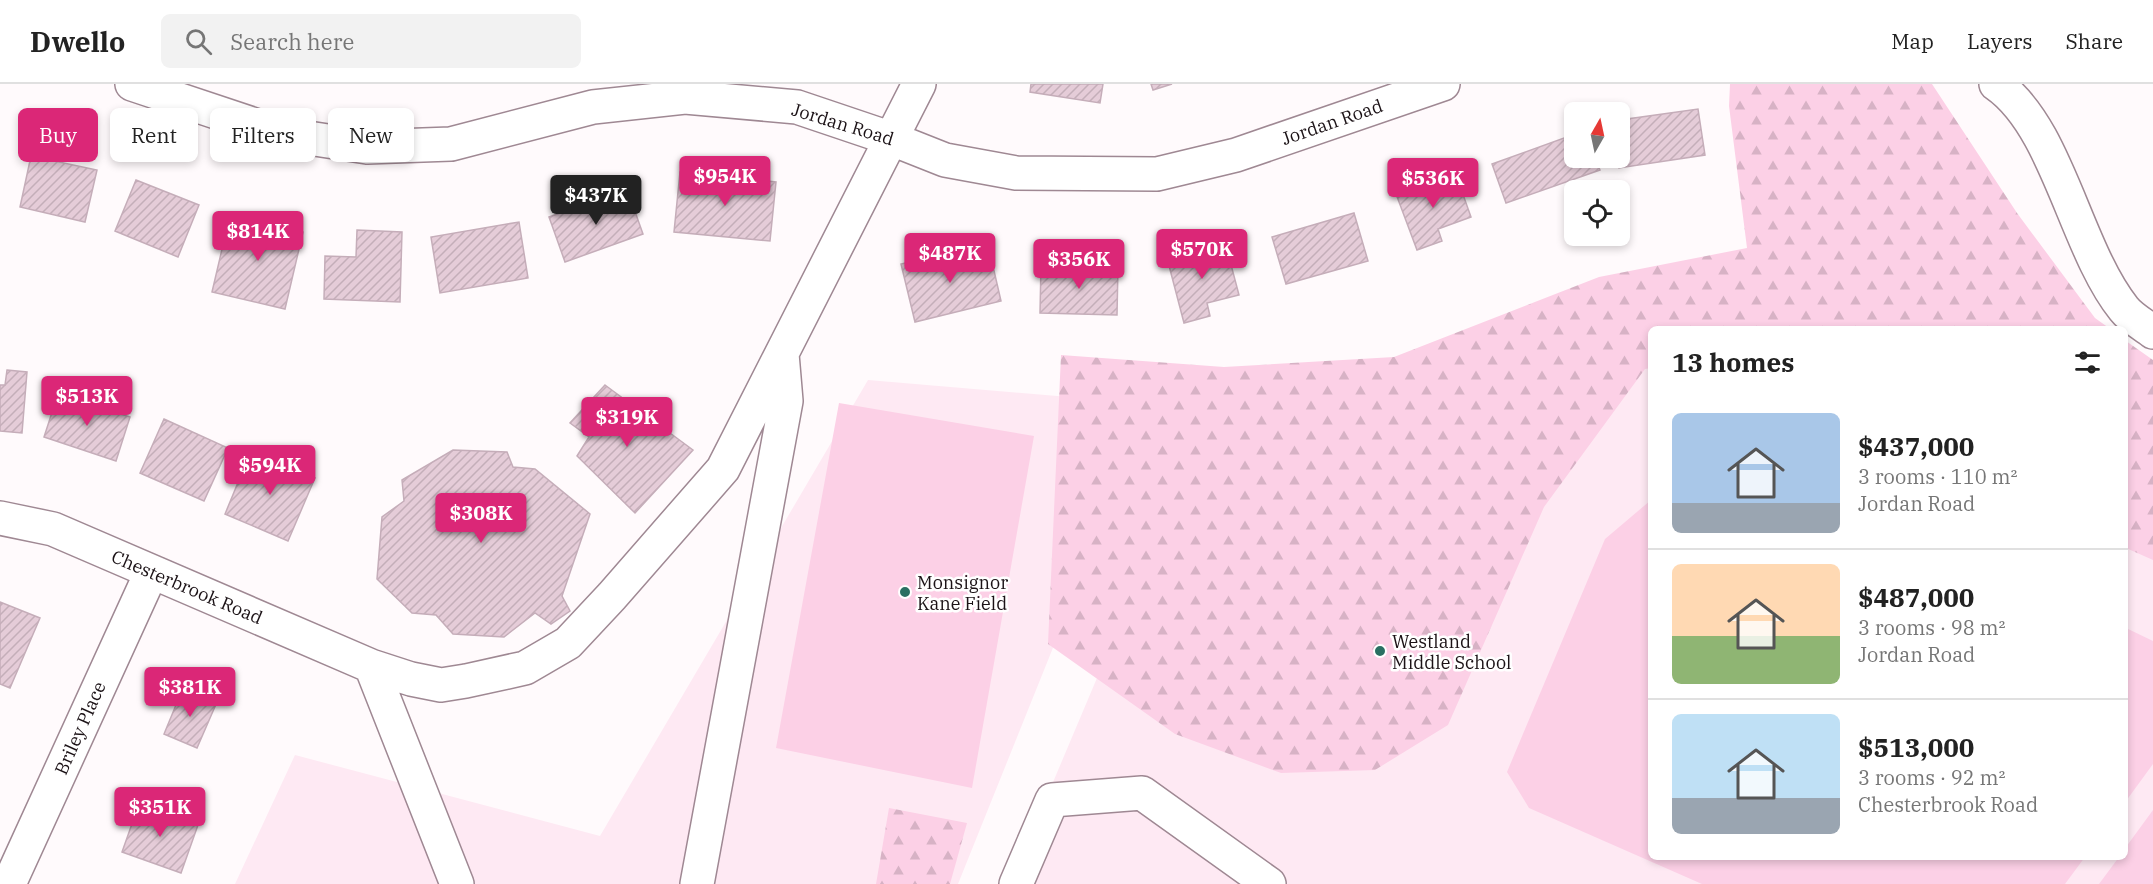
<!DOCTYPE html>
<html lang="en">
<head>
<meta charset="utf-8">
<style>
	:root { --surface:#fff; --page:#f2f2f2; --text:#222; --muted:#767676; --line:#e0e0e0; --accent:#db2777 }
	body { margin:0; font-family:"IBM Plex Serif",serif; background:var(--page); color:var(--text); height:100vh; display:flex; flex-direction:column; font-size:22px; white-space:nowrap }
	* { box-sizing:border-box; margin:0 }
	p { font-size:20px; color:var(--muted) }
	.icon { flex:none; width:33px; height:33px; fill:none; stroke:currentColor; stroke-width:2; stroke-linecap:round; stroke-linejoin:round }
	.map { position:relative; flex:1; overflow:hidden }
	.drawer { position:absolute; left:1648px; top:242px; width:480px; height:534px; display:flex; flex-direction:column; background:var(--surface); border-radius:9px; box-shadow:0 3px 9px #0003 }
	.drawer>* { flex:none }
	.top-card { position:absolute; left:18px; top:24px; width:570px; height:54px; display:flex; gap:12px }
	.needle { width:39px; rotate:9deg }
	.buttons { position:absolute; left:1564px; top:18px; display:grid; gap:12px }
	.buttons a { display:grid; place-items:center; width:66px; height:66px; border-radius:9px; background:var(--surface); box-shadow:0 3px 9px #0003; font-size:30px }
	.price { position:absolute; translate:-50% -51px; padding:0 14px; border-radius:6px; background:var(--accent); color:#fff; font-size:20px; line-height:39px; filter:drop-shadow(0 2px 3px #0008) }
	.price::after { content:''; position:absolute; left:50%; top:36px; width:18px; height:14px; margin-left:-9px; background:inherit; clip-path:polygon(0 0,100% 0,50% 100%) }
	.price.on { background:#222; color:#fff }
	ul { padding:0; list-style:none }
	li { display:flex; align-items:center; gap:18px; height:150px; padding:0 24px }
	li+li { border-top:2px solid var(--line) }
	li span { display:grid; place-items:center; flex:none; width:168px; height:120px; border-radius:9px; color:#555 }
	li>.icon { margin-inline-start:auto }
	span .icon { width:72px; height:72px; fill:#fffc; stroke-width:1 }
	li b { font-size:26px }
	h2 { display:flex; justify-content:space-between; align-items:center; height:72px; padding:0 24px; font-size:26px }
	.tag { padding:0 21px; border-radius:9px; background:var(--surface); box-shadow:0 3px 9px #0003; font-size:21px; line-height:54px }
	.tag.on { background:var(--accent); color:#fff }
	header { display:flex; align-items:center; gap:36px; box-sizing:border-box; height:84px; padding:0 30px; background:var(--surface); border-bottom:2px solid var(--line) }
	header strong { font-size:28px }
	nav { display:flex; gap:33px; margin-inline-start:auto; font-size:21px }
	.search { width:420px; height:54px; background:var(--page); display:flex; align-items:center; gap:15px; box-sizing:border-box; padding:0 21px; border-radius:9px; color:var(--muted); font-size:22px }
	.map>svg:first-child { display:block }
	.built { fill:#fee9f3 }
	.forest { fill:url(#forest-firs) }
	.park { fill:#fcd0e6 }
	.building { fill:url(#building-hatch); stroke:#c5adb9; stroke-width:1.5 }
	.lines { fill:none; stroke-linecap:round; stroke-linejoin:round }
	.minor-casing { stroke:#9f8893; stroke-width:36 }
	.minor { stroke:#fff; stroke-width:33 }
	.poi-dot { fill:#2a6f62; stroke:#fff; stroke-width:2 }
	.labels { text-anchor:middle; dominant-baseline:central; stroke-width:5; stroke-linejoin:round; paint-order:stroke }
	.street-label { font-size:18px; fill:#1b1216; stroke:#fff }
	.poi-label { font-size:18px; fill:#1b1216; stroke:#fff; text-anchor:start }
</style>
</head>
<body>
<header>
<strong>Dwello</strong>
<div class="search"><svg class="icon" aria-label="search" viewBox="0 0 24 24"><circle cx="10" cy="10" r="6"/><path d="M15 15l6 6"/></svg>Search here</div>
<nav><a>Map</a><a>Layers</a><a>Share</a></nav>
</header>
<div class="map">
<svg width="2153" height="800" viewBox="0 0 2153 800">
	<defs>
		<pattern id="forest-firs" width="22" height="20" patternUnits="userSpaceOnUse" patternTransform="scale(1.5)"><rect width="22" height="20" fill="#fcd0e6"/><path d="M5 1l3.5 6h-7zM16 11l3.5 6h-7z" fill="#d7b2c5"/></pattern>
		<pattern id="building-hatch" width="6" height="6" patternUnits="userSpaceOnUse" patternTransform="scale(1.5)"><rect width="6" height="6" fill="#e5ccd8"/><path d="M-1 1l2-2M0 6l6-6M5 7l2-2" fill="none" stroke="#c4aeb9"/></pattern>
	</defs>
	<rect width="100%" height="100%" fill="#fffafc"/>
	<path class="built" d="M1652,244v528h474v-457l27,17v468h-1143l185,-438z
		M868,296l283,24 -193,480h-723l60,-129 305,81z"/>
	<path class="forest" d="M1730,0h202l85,129 78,105 14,10h-457l-1,40 -6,1 -101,138 -96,218 -73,45 -94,3 -106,-39 -127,-90 13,-289 163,12 170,-10 205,-80 148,-29 -18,-142z
		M2126,257l27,19v200l-27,-12z
		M889,724l78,15 -17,61h-74z"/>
	<path class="park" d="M839,319l195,33 -62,352 -196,-40z
		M1651,416l1,356 433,1 -20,27h-363l-173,-76 -22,-36 98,-233z
		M2126,544l27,13v123l-27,37z
		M2153,726v74h-54l20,-27 7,-1v-9z"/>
	<path class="building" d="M1031,0h72l-3,19 -70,-11z
		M1151,0h21l-19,6z
		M1698,25l7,46 -86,13 -1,-10h2v-38z
		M1575,50v24h20l5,12 -94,33 -14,-39z
		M31,72l66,14 -12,52 -65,-15z
		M680,88l96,10 -6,59 -96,-9z
		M1455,88l16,45 -33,12 4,12 -25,9 -21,-56z
		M136,96l63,25 -21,52 -63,-26z
		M627,105l16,45 -78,28 -16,-45z
		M1354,129l14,48 -82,23 -14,-47z
		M230,131l73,17 -18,77 -73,-17z
		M519,138l9,56 -88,15 -9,-56z
		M357,146l45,2 -2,70 -76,-3 1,-43 31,1z
		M1225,158l14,53 -32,8 3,13 -26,7 -17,-65z
		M989,165l12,52 -86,21 -14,-58 46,-11 1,5z
		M1041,181l77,2 -1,48 -77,-2z
		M7,286l20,2 -5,61 -22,-2v-46h5z
		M605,301l88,65 -58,63 -58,-57 12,-19 -19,-14z
		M58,310l72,23 -14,44 -72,-24z
		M164,335l64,29 -24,53 -64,-28z
		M453,366l54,2 6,15 22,2 55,45 -28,82 8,15 -19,13 -16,-11 -31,24 -51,-3 -17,-19 -24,-2 -35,-34 5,-62 22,-16 -2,-21z
		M251,367l64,27 -27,63 -63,-27z
		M0,518l40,16 -30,70 -10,-4z
		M183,604l34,14 -20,46 -33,-14z
		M139,720l59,21 -17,48 -59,-21z"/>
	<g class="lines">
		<g class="minor-casing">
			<path id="minor" d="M132,0l150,50 85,13 84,-3 142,-37 92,-10 112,10 95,32 53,21 71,13 141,1 79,-19 207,-71
				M1996,0c62,43 79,164 128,225 7,9 20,16 29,23
				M0,434l53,11 318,137 40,13 30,6 25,-4 59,-13 43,-25 44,-47 111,-127 196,-385
				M371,582l86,218
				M9,800l142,-311
				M697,800l89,-483 -4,-47
				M1016,800l36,-84 90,-7 127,91"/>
		</g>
		<use href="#minor" class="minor"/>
	</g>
	<g class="poi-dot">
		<circle cx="905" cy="508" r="6"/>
		<circle cx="1380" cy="567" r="6"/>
	</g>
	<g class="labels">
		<g class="street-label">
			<text transform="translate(1332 38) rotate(-19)">Jordan Road</text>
			<text transform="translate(843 40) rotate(17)">Jordan Road</text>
			<text transform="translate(187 503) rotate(23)">Chesterbrook Road</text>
			<text transform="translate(80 644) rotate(-66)">Briley Place</text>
		</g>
		<g class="poi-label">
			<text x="917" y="498">Monsignor<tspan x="917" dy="21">Kane Field</tspan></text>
			<text x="1392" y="557">Westland<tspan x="1392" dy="21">Middle School</tspan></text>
		</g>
	</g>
</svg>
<div class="buttons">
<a><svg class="needle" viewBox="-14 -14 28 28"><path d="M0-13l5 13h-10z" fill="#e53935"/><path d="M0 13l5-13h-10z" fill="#767676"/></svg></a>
<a><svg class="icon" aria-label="locate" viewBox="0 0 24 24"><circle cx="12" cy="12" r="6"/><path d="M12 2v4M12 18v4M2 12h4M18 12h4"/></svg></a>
</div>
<b class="price" style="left:725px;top:123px">$954K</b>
<b class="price" style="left:1433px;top:125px">$536K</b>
<b class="price on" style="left:596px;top:142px">$437K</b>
<b class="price" style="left:258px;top:178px">$814K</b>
<b class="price" style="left:1202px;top:196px">$570K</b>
<b class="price" style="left:950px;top:200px">$487K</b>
<b class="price" style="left:1079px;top:206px">$356K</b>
<b class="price" style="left:87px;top:343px">$513K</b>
<b class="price" style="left:627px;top:364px">$319K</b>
<b class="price" style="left:270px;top:412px">$594K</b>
<b class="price" style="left:481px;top:460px">$308K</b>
<b class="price" style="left:190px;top:634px">$381K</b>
<b class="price" style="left:160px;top:754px">$351K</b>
<div class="top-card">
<a class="tag on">Buy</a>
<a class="tag">Rent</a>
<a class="tag">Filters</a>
<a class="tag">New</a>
</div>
<section class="drawer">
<h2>13 homes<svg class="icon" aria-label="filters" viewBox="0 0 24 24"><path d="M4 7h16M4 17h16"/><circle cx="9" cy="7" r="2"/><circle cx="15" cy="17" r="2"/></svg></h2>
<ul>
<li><span style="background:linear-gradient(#a9c7e8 75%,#9aa5b1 0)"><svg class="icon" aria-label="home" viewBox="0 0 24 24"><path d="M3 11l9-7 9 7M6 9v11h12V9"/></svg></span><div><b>$437,000</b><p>3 rooms · 110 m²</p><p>Jordan Road</p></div></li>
<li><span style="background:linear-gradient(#ffd9b3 60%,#8fb573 0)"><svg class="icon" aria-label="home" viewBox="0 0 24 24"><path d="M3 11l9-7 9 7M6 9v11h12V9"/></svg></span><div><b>$487,000</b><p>3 rooms · 98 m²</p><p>Jordan Road</p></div></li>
<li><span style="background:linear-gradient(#bfe0f5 70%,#9aa5b1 0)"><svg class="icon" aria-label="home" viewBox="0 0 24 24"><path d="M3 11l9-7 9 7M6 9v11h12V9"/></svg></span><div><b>$513,000</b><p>3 rooms · 92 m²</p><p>Chesterbrook Road</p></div></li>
</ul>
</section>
</div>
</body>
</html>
